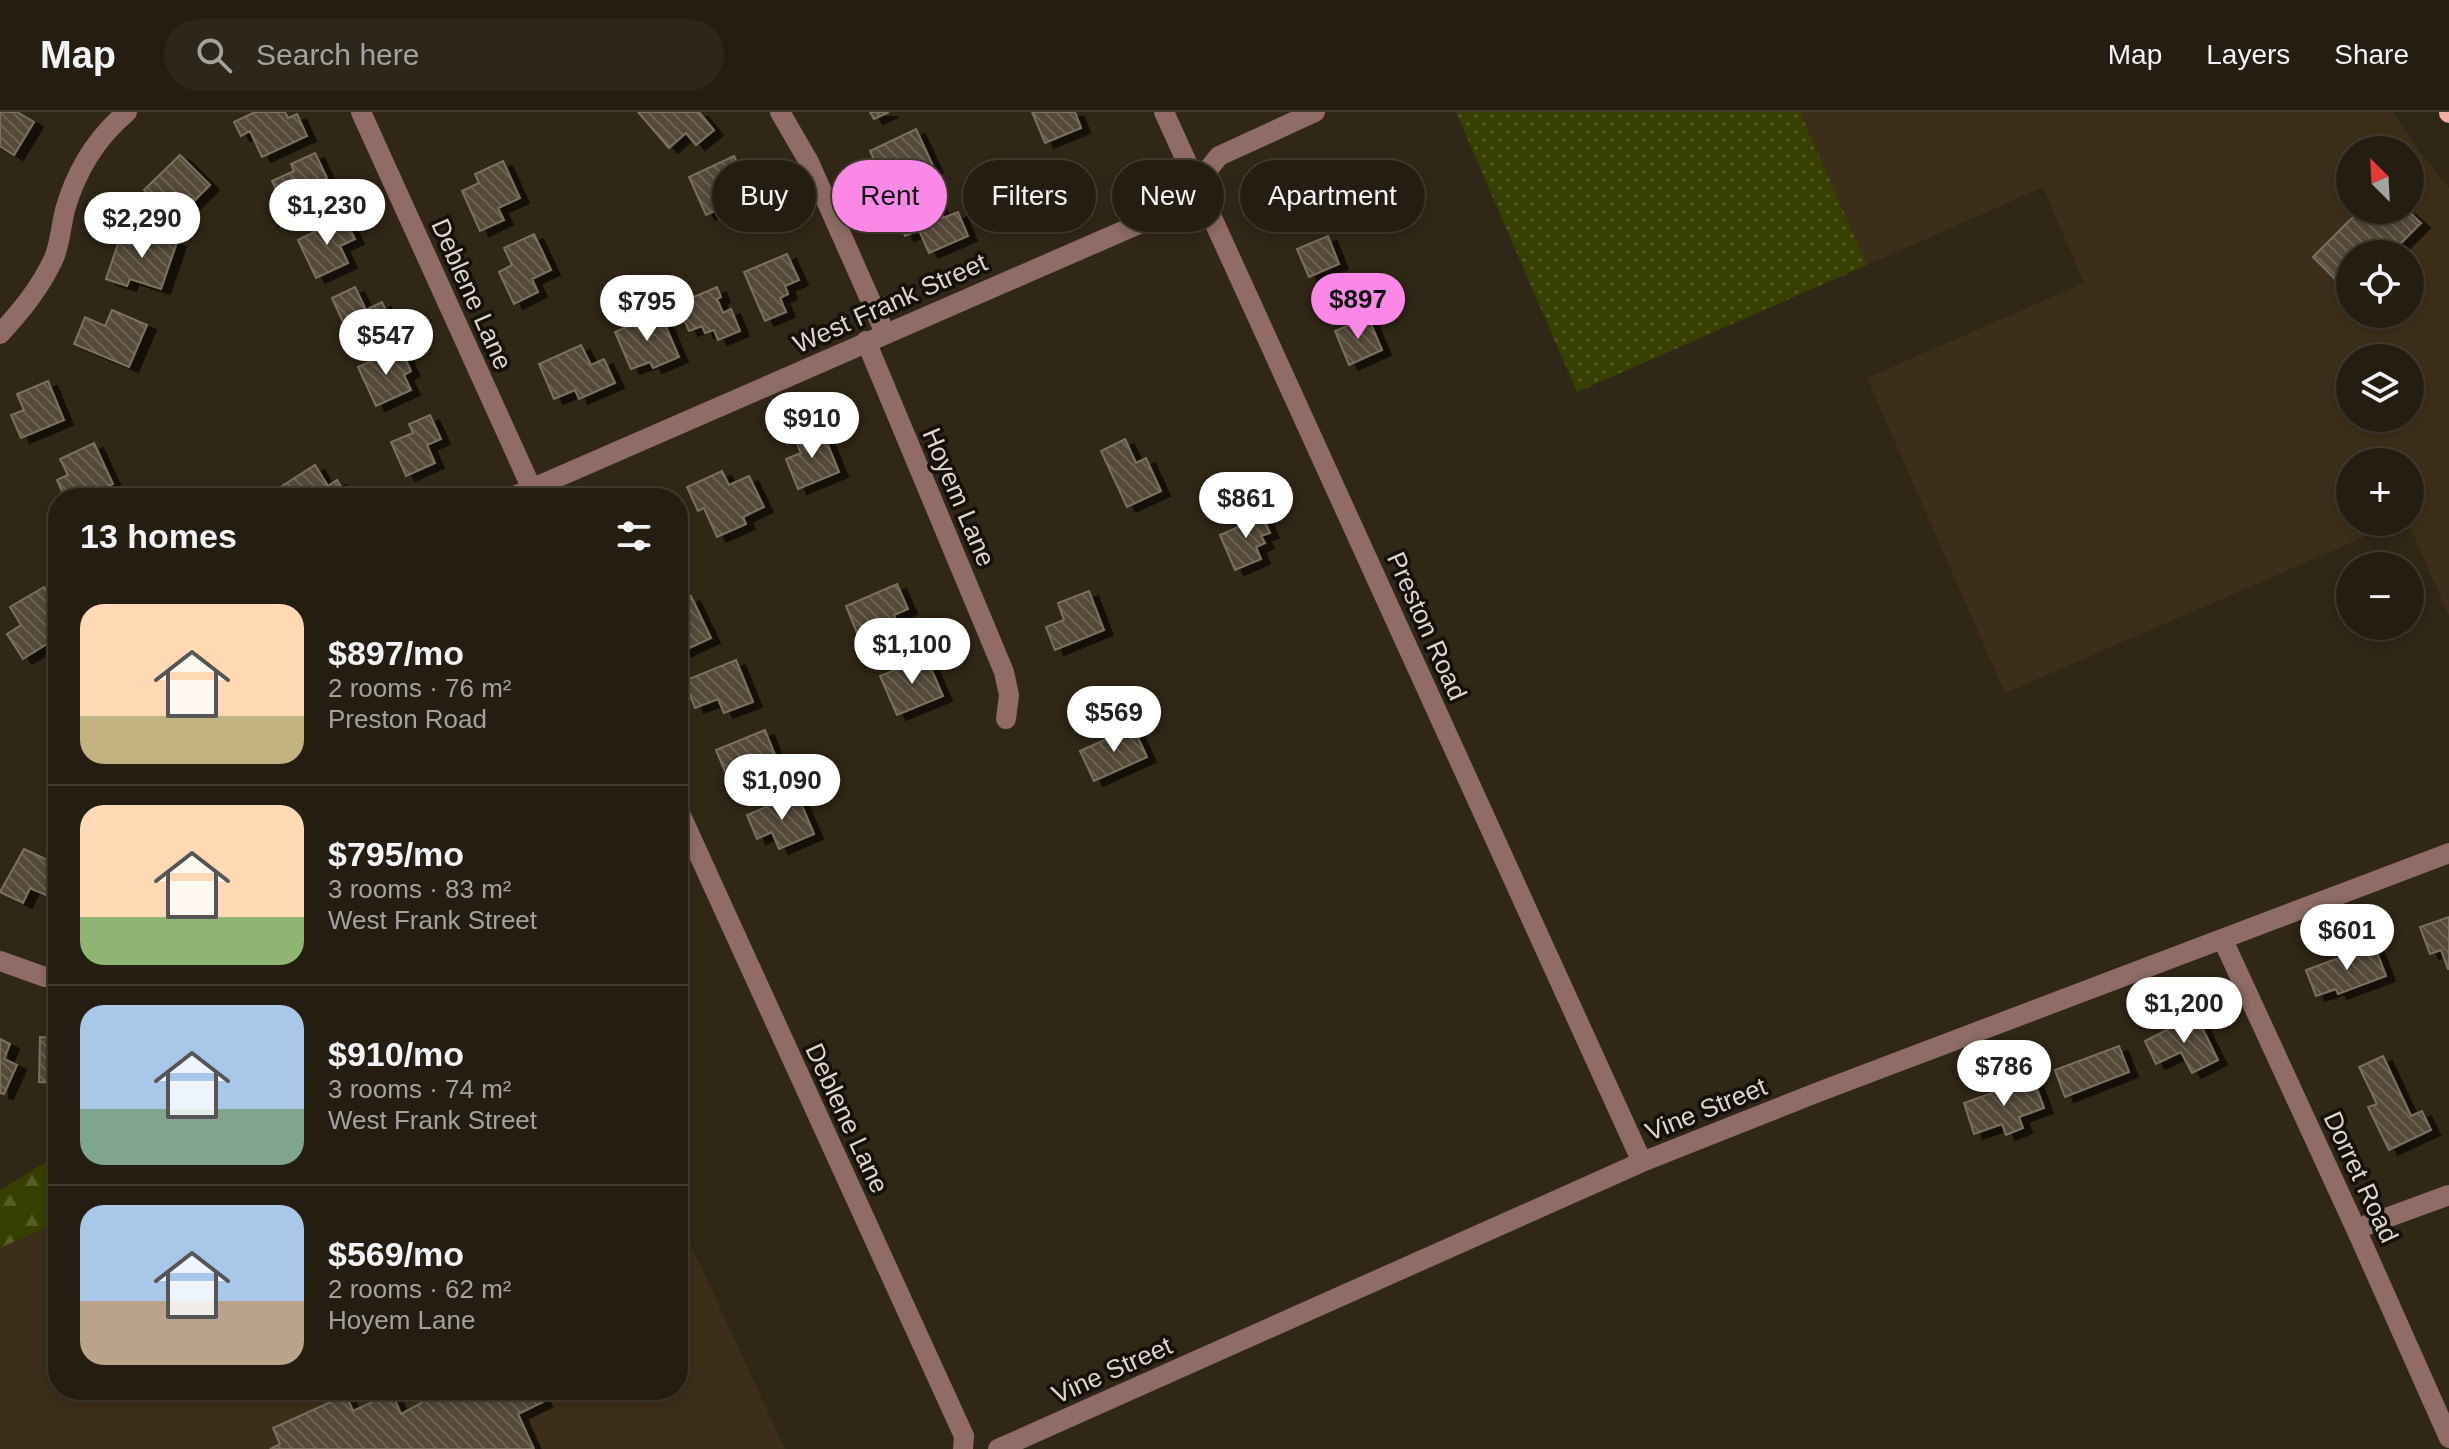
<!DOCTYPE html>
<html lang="en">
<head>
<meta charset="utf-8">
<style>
	:root { --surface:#251d11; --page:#2d261a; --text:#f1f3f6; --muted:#a3a29f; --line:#423b31; --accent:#fb87e6 }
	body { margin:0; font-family:Arial,sans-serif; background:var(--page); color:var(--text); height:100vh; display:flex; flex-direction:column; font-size:30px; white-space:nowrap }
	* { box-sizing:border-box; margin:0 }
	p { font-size:26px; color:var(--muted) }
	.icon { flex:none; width:44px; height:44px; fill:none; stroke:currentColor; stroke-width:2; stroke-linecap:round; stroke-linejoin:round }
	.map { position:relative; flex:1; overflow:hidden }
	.side { position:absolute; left:48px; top:376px; width:640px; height:912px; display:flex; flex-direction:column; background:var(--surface); border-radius:32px; box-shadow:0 4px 12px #0003,0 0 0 2px var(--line) }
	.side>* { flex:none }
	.top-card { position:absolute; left:712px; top:48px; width:760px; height:72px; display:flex; gap:16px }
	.needle { width:52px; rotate:336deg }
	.tools { position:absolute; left:2336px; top:24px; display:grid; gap:16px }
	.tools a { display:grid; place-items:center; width:88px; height:88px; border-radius:50%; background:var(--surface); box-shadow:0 4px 12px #0003,0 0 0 2px var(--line); font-size:40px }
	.price { position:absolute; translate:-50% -68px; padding:0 18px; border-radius:28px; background:#fff; color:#222; font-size:26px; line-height:52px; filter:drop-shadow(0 2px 4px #0008) }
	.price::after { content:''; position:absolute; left:50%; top:48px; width:24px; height:18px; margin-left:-12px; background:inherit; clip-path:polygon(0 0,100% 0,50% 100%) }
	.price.on { background:var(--accent); color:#111 }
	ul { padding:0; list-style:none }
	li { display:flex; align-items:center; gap:24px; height:200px; padding:0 32px }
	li+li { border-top:2px solid var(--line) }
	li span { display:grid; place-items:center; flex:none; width:224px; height:160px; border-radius:24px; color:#555 }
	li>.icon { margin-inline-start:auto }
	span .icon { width:96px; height:96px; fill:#fffc; stroke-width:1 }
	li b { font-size:34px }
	h2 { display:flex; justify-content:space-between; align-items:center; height:96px; padding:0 32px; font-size:34px }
	.pill { padding:0 28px; border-radius:36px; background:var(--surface); box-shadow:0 4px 12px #0003,0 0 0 2px var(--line); font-size:28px; line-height:72px }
	.pill.on { background:var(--accent); color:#111 }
	header { display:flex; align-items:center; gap:48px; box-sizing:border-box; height:112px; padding:0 40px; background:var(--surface); border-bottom:2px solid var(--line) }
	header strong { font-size:38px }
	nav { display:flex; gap:44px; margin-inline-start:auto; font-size:28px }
	.search { width:560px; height:72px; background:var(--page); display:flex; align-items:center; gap:20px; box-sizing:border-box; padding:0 28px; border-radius:44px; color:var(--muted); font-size:30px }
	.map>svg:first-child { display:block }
	.built { fill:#3d2e1a; fill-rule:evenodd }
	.forest { fill:url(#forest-firs) }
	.park { fill:url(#park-dots) }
	.building { fill:url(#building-back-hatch); stroke:#7c705f; stroke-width:2; filter:url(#shadow) }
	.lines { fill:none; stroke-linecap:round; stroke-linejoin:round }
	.minor { stroke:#8f6c66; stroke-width:20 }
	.major { stroke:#f6aea3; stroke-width:20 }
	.labels { text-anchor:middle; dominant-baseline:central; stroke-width:7; stroke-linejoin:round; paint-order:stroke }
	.street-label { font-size:26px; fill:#ddd6cd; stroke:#15100a }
</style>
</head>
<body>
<header>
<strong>Map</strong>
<div class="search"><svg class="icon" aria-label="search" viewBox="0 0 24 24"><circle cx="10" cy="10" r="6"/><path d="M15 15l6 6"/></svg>Search here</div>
<nav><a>Map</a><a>Layers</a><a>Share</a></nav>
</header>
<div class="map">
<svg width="2449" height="1337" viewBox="0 0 2449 1337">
	<defs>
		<pattern id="forest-firs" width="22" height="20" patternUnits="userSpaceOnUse" patternTransform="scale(2)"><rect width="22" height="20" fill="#384000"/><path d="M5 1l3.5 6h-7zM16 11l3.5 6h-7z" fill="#545b24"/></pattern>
		<pattern id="park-dots" width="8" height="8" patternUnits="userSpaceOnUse" patternTransform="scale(2)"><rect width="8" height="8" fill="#384000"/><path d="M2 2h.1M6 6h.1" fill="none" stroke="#545b24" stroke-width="1.8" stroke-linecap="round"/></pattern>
		<pattern id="building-back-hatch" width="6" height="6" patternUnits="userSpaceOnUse" patternTransform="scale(2)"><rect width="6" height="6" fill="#544939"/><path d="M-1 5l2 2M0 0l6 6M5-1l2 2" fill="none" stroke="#6c6254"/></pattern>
		<filter id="shadow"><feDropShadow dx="9" dy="5" stdDeviation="0" flood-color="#0009"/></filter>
	</defs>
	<rect width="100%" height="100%" fill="#312717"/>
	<path class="built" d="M1800,0h593l26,39 30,37v428l-41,-94 2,-60h-60v60h49l-394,171 -138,-315 217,-95 -41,-96 -176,78zM2350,38h60v60h-60zM2350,142h60v60h-60zM2350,246h60v60h-60z
		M58,1079v199h620v-173l107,232h-785v-232z"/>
	<path class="forest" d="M58,1043v67l-58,26v-58z"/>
	<path class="park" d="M1456,0h344l67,153 -290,127z"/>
	<path class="building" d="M0,0h17l17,10 -20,33 -14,-9z
		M255,0h30l3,6 9,-4 10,22 -45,21 -12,-26 -9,5 -7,-14z
		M638,0h61l15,18 -18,15 -10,-12 -17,15z
		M870,0h19l-15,7z
		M1032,0h43l6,16 -36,15z
		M916,17l18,39 -27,13 -7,-14 -19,8 -11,-24z
		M315,41l12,25 -21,9 8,15 -27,12 -15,-33 22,-10 -3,-7z
		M180,43l30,30 -35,35 -31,-30z
		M734,44l12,26 -15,7 5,12 -30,14 -17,-38z
		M503,49l17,37 -22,10 6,12 -24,11 -18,-40 17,-8 -4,-9z
		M932,80l11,26 15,-6 10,24 -39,17 -10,-23 -14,6 -12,-28z
		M2360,98h47l14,13 -31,31h-40v40l-37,-37z
		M344,105l11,22 -15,7 8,17 -32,15 -18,-38z
		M136,116l41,14 -16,47 -31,-10 -3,7 -21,-7 13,-38 11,3z
		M534,122l17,36 -19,9 6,13 -24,12 -15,-32 13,-7 -8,-17z
		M1328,124l11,28 -30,13 -12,-28z
		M787,142l12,26 -14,6 3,8 -8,4 6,14 -21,9 -21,-49z
		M355,175l11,23 16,-8 11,23 -40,19 -21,-46z
		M717,175l4,10 -4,2 6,14 8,-4 9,22 -22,9 -4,-10 -9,3 -3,-7 -13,5 -12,-27z
		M112,198l35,15 -18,42 -55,-23 11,-27 20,9z
		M660,201l19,44 -26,11 -3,-6 -19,7 -16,-37z
		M1368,205l14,33 -33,15 -14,-34z
		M581,233l10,20 13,-6 11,24 -36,16 -4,-9 -21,9 -15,-35z
		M400,236l11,23 -7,4 7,15 -35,16 -18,-39z
		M48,269l16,39 -43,18 -10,-23 13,-5 -7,-16z
		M430,303l11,24 -14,6 8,18 -29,13 -15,-34 22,-9 -4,-9z
		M821,316l18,44 -41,17 -12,-30 15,-6 -6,-14z
		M1125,327l11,24 10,-5 15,33 -34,16 -26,-56z
		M94,331l19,41 -31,14h-17l-8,-18 11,-5 -8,-16z
		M315,353l13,21 9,-6 11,18h-59l-7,-12z
		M722,359l7,14 20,-9 15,31 -21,10 3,7 -29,13 -13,-29 -6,3 -11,-24z
		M1259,397l11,24 -9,3 4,7 -9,4 5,12 -26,11 -15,-35 23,-10 -3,-8z
		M897,472l11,25 -14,6 3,8 -6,3 4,11 -31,13 -18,-44z
		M44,475l12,20 -5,3 7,11v16l-35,22 -16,-25 14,-9 -11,-18z
		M1089,479l15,39 -49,20 -9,-23 18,-7 -6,-17z
		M691,484l20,42 -30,14 -3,-7v-43z
		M926,545l17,39 -46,19 -17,-39z
		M736,548l17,42 -29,11 -6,-14 -23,9 -11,-27z
		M1133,615l14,30 -53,24 -14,-30z
		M765,618l16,40 -29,12 -5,-14 -20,8 -11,-26z
		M797,682l17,40 -35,15 -7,-17 -15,7 -10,-24z
		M24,737l34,16v9l-10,22 -18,-8 -7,15 -23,-11z
		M2449,805v52h-1l-7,-19 -11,4 -10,-27z
		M2374,833l12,31 -48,18 -2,-5 -20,7 -10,-26z
		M2196,903l22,45 -26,13 -11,-21 -25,12 -11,-23z
		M40,925l18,1v45l-19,-1z
		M0,927l10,5 -6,15 13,6 -13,29 -4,-1z
		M2119,934l10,26 -64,25 -10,-27z
		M2383,944l28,60 11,-5 9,19 -42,20 -21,-43 9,-3 -18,-37z
		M2033,966l11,30 -25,9 4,11 -17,7 -4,-11 -28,10 -10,-31z
		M436,1278h102l5,12 -25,12 16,35h-264l10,-5 -7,-16 73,-33 7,16 39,-18 9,21 36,-20z"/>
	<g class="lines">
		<path class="minor" d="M361,0l175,386
			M780,0l29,50 76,171
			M1164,0l478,1050
			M0,222c21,-23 41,-47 54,-76 6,-14 7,-32 11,-48 11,-39 31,-72 62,-98
			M866,229l138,331 5,23 -3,24
			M510,386l668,-291 41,-51 96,-44
			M678,697l286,627 -1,13
			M2223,828l133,289 93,209
			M0,849l45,16h13
			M2356,1117l93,-34
			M998,1337l644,-287 179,-71 628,-238"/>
		<path class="major" d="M2449,0v1"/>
	</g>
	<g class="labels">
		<g class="street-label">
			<text transform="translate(472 182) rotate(66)">Deblene Lane</text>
			<text transform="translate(890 191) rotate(-24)">West Frank Street</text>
			<text transform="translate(959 385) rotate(67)">Hoyem Lane</text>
			<text transform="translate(1427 514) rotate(66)">Preston Road</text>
			<text transform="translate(1706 997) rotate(-22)">Vine Street</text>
			<text transform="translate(847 1006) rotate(65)">Deblene Lane</text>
			<text transform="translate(2361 1065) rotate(65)">Dorret Road</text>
			<text transform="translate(1112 1258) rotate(-24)">Vine Street</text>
		</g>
	</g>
</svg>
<div class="tools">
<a><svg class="needle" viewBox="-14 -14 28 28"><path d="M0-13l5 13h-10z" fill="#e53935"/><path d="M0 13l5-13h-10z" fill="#a3a29f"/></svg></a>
<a><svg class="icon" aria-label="locate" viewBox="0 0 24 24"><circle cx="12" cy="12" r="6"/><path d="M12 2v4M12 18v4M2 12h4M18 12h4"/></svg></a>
<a><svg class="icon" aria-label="layers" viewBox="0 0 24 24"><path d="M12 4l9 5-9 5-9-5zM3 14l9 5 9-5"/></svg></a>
<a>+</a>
<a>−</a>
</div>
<b class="price" style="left:327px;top:135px">$1,230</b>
<b class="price" style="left:142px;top:148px">$2,290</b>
<b class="price on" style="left:1358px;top:229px">$897</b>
<b class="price" style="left:647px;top:231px">$795</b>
<b class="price" style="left:386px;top:265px">$547</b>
<b class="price" style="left:812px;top:348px">$910</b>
<b class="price" style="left:1246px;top:428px">$861</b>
<b class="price" style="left:912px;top:574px">$1,100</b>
<b class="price" style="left:1114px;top:642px">$569</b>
<b class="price" style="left:782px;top:710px">$1,090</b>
<b class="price" style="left:2347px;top:860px">$601</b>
<b class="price" style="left:2184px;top:933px">$1,200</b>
<b class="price" style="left:2004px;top:996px">$786</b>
<div class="top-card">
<a class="pill">Buy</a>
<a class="pill on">Rent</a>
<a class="pill">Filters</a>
<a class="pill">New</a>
<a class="pill">Apartment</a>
</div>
<section class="side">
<h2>13 homes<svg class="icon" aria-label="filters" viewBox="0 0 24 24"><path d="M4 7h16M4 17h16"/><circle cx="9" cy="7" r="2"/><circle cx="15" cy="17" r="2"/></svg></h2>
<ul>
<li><span style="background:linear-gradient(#ffd9b3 70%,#c2b280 0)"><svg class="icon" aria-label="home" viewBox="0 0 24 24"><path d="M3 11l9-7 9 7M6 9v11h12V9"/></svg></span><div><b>$897/mo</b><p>2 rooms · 76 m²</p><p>Preston Road</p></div></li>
<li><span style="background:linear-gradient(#ffd9b3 70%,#8fb573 0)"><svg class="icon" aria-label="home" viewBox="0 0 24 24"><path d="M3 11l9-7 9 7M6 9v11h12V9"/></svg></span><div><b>$795/mo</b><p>3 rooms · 83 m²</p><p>West Frank Street</p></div></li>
<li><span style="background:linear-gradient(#a9c7e8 65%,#7fa58c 0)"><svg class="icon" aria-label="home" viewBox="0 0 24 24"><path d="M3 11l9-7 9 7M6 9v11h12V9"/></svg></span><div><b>$910/mo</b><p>3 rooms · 74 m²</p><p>West Frank Street</p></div></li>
<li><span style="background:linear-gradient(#a9c7e8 60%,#b9a48a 0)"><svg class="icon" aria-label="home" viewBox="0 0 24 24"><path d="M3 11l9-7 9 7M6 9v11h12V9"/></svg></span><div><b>$569/mo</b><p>2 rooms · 62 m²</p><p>Hoyem Lane</p></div></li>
</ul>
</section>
</div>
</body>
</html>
